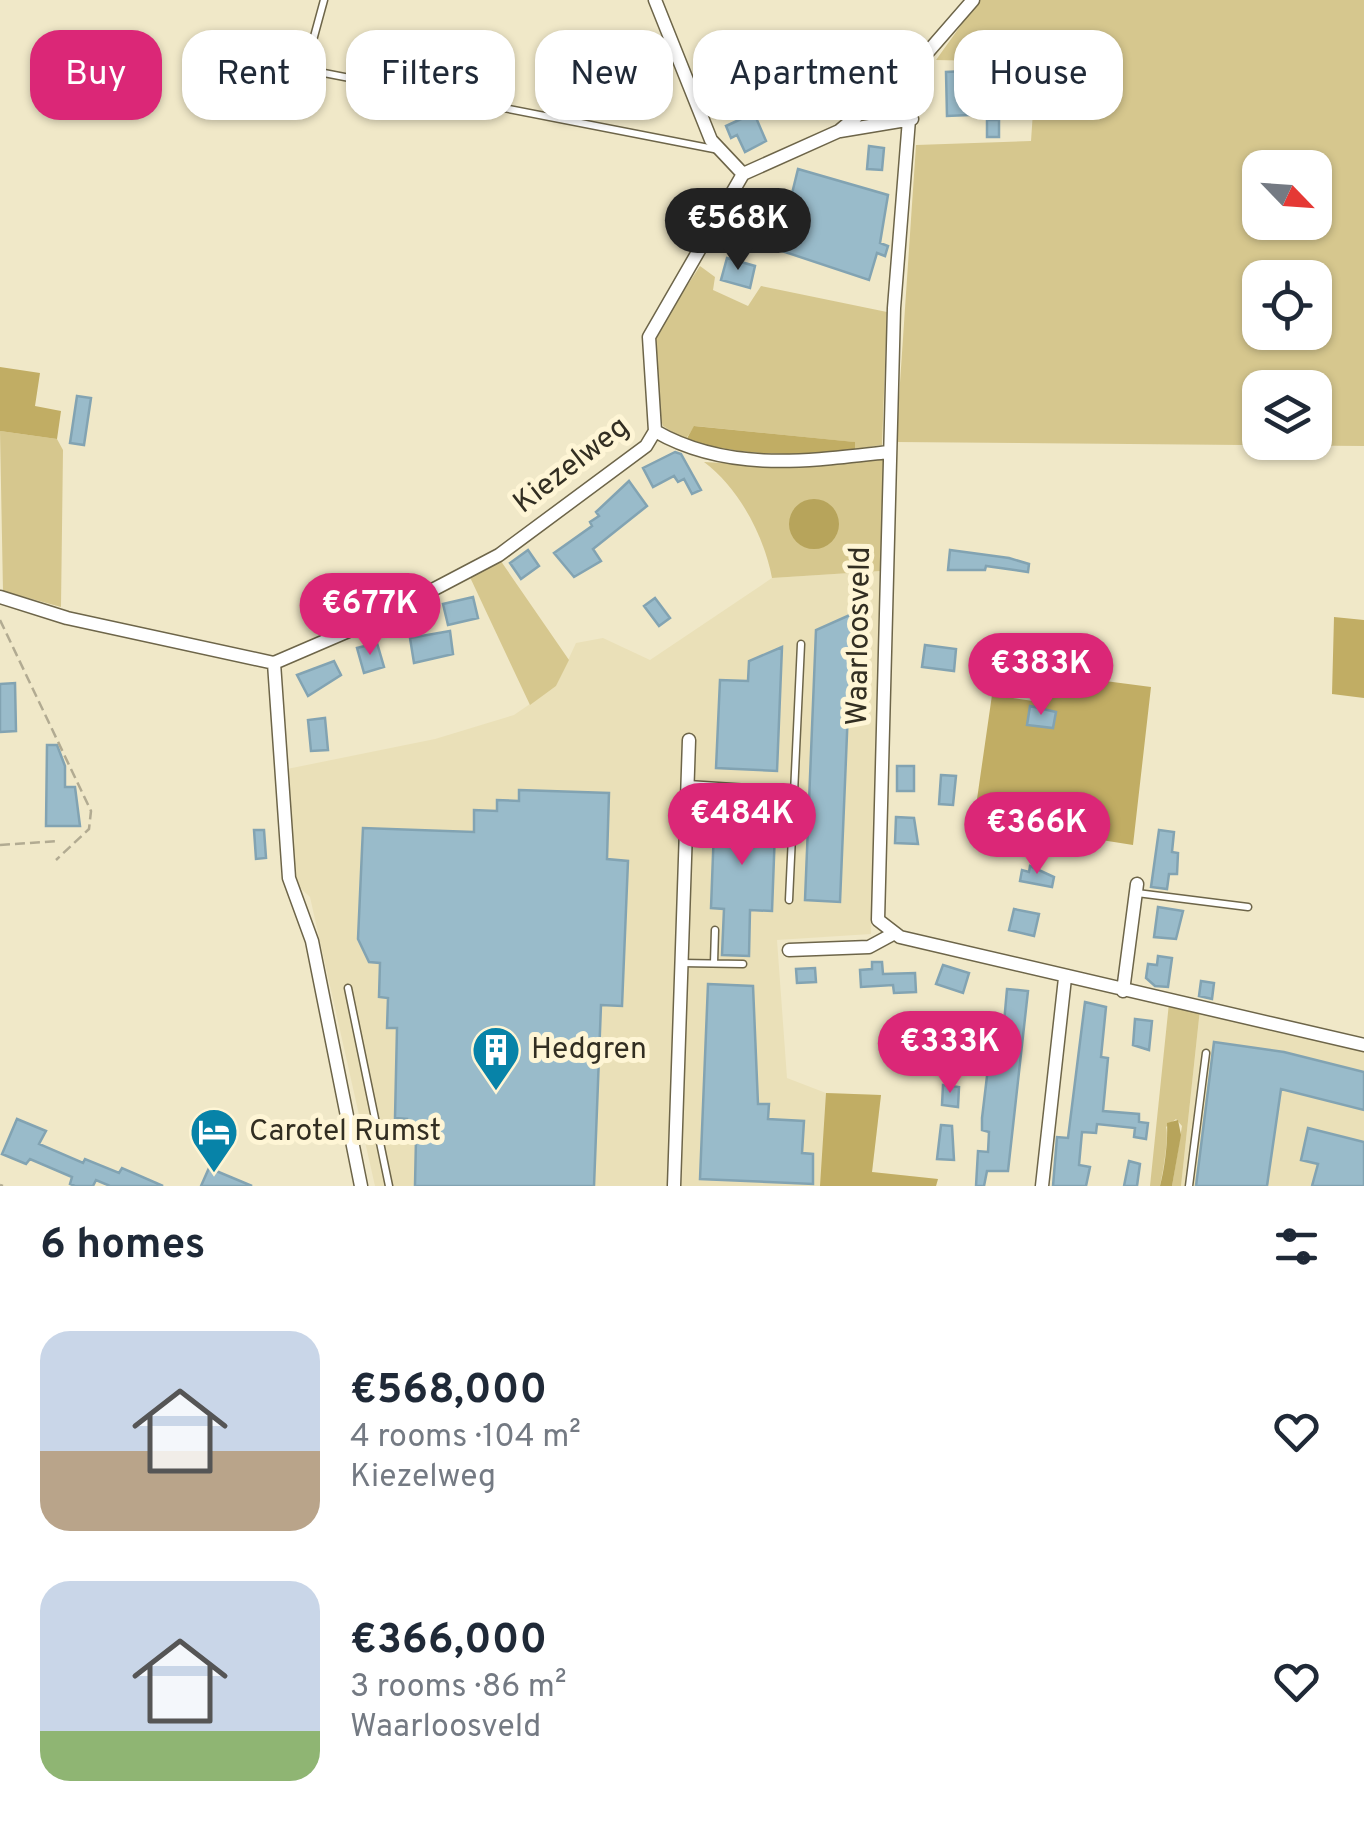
<!DOCTYPE html>
<html lang="en">
<head>
<meta charset="utf-8">
<style>
	:root { --surface:#fff; --page:#f2f2f3; --text:#1f2937; --muted:#747a83; --accent:#db2777 }
	body { margin:0; font-family:Overpass,sans-serif; background:var(--page); color:var(--text); height:100vh; display:flex; flex-direction:column; font-size:38px; white-space:nowrap }
	* { box-sizing:border-box; margin:0 }
	p { font-size:32px; color:var(--muted) }
	.icon { flex:none; width:55px; height:55px; fill:none; stroke:currentColor; stroke-width:2; stroke-linecap:round; stroke-linejoin:round }
	.map { position:relative; height:1186px; overflow:hidden }
	.details { display:flex; flex-direction:column; background:var(--surface); flex:1 }
	.details>* { flex:none }
	.guide { position:absolute; left:30px; top:30px; width:1305px; height:90px; display:flex; gap:20px }
	.needle { width:65px; rotate:115deg }
	.fabs { position:absolute; left:1242px; top:150px; display:grid; gap:20px }
	.fabs a { display:grid; place-items:center; width:90px; height:90px; border-radius:20px; background:var(--surface); box-shadow:0 2px 8px #0004; font-size:50px }
	.price { position:absolute; translate:-50% -85px; padding:0 22px; border-radius:35px; background:var(--accent); color:#fff; font-size:32px; line-height:65px; filter:drop-shadow(0 2px 5px #0008) }
	.price::after { content:''; position:absolute; left:50%; top:60px; width:30px; height:22px; margin-left:-15px; background:inherit; clip-path:polygon(0 0,100% 0,50% 100%) }
	.price.active { background:#222; color:#fff }
	ul { padding:0; list-style:none }
	li { display:flex; align-items:center; gap:30px; height:250px; padding:0 40px }
	li span { display:grid; place-items:center; flex:none; width:280px; height:200px; border-radius:30px; color:#555 }
	li>.icon { margin-inline-start:auto }
	span .icon { width:120px; height:120px; fill:#fffc; stroke-width:1 }
	li b { font-size:42px }
	h2 { display:flex; justify-content:space-between; align-items:center; height:120px; padding:0 40px; font-size:42px }
	.tag { padding:0 35px; border-radius:30px; background:var(--surface); box-shadow:0 2px 8px #0004; font-size:35px; line-height:90px }
	.tag.active { background:var(--accent); color:#fff }
	.map>svg:first-child { display:block }
	.built { fill:#eae0b8 }
	.green { fill:#d6c78e; fill-rule:evenodd }
	.forest { fill:#c1ad64 }
	.water { fill:#b7a45b }
	.building { fill:#99bbca; stroke:#82a3b2; stroke-width:2.5 }
	.lines { fill:none; stroke-linecap:round; stroke-linejoin:round }
	.lane-casing { stroke:#6d6549; stroke-width:9 }
	.street-casing { stroke:#6d6549; stroke-width:15 }
	.path { stroke:#b2ab92; stroke-width:2.5; stroke-dasharray:10 5; stroke-linecap:butt }
	.lane { stroke:#fff; stroke-width:6 }
	.street { stroke:#fff; stroke-width:12 }
	.labels { text-anchor:middle; dominant-baseline:central; stroke-width:10; stroke-linejoin:round; paint-order:stroke }
	.street-label { font-size:30px; fill:#322e22; stroke:#fef5d5 }
	.poi-label { font-size:30px; fill:#322e22; stroke:#fef5d5; text-anchor:start }
</style>
</head>
<body>
<div class="map">
<svg width="1364" height="1186" viewBox="0 0 1364 1186">
	<rect width="100%" height="100%" fill="#f0e8c8"/>
	<path class="built" d="M881,571l-10,363 -94,6 10,138 39,15 55,2 -9,77 66,7 -2,7h-561l-65,-289 -15,-14 -8,-114 148,-30 79,-24 42,-29 20,-43 27,-5 47,22 122,-82z
		M1200,1009l164,41v136h-183z"/>
	<path class="green" d="M979,0h385v446l-468,-4 20,-297 115,-4 3,-44 -49,-4 -2,-32 -47,-1zM1260,168h55v54h-55zM1260,278h55v54h-55zM1260,388h55v54h-55z
		M700,266l15,11 -2,13 35,16 13,-20 126,26 -5,133 -27,4 -1,-7 -159,-16 -10,14 -22,-14 -5,-13 -5,-62 5,-21z
		M0,431l57,8 6,11 -2,157 -58,-16z
		M884,459l-3,112 -109,7c-8,-42 -33,-90 -68,-116l94,5z
		M496,554l73,106 -13,26 -26,19 -62,-132z
		M1169,1003l31,6 -19,177h-9l10,-60 -6,-7 -10,8c3,10 -3,46 -6,59h-10z"/>
	<path class="forest" d="M0,367l40,6 -5,33 26,5 -4,28 -57,-8z
		M694,426l161,16v7c-59,8 -112,7 -169,-9z
		M1334,617l30,3v78l-32,-4z
		M1044,673l107,14 -18,158 -159,-25 18,-125 48,7z
		M826,1093l55,2 -9,77 66,7 -2,7h-116z"/>
	<path class="water" d="M789 524a25 25 0 1 1 50 0a25 25 0 1 1-50 0Z
		M1178,1120l3,15 -9,51h-12c5,-19 8,-45 7,-63z"/>
	<path class="building" d="M727,40l10,43 -20,8 -13,-37z
		M965,71l1,25 28,2v16l-47,2 -1,-44z
		M754,113l12,28 -21,11 -8,-17 -6,3 -5,-12z
		M987,120h12v17h-12z
		M869,146l15,2 -2,22 -15,-1z
		M798,169l90,26 -8,48 8,3 -3,10 -8,-3 -8,27 -132,-44 3,-10 6,2 6,-20 34,10z
		M727,258l28,8 -5,22 -29,-8z
		M77,396l14,2 -7,47 -14,-2z
		M675,452l6,2 20,36 -9,4 -8,-15 -6,3 -4,-6 -21,11 -10,-19z
		M629,481l18,25 -54,43 8,12 -27,16 -20,-24 38,-27 -2,-4 9,-6 -3,-4z
		M528,550l11,16 -18,13 -11,-16z
		M950,550l59,8 20,6 -1,8 -42,-6 -1,4h-37z
		M473,597l5,21 -30,7 -5,-21z
		M655,598l15,20 -11,8 -15,-20z
		M852,614l-12,288 -35,-2 11,-270z
		M450,631l3,23 -39,9 -4,-25z
		M377,643l7,24 -20,6 -7,-25z
		M925,645l31,4 -2,22 -32,-4z
		M782,647l-5,124 -61,-3 4,-88 28,1 1,-20z
		M334,661l7,14 -33,21 -11,-21z
		M990,663l26,4 -1,11 -27,-4z
		M15,683l1,48 -16,1v-48z
		M1030,706l26,6 -3,16 -26,-3z
		M325,718l3,32 -17,1 -3,-31z
		M47,745h10l8,21v21h10l5,39h-34z
		M897,766h17v25h-17z
		M941,775l15,1 -3,29 -14,-1z
		M519,790l90,3 -2,66 21,2 -6,145 -21,-1 -7,181h-179l1,-47 -10,-1 1,-19 -12,-1 2,-90h-10l1,-30 -9,-1 1,-34 -11,-1 -11,-23 5,-111 111,4v-22l23,1v-11l22,1z
		M715,802l61,2 -4,107 -22,-1 -1,46 -27,-1 2,-46 -13,-1z
		M896,817l18,1 4,26 -23,-1z
		M995,829l12,2 -3,17 -12,-2z
		M254,830h10l2,28 -10,1z
		M1159,830l15,2 -2,20 6,1 -1,21h-8l-2,15 -16,-2z
		M1030,866l24,11 -2,10 -32,-6 2,-11 7,2z
		M1158,907l25,4 -7,28 -22,-2z
		M1014,909l25,5 -5,22 -25,-6z
		M1158,956l14,2 -4,29 -13,-1 -9,-8 2,-14 9,1z
		M872,962h10l1,12 32,-1 1,19 -22,1 -1,-8 -32,2 -1,-17 12,-1z
		M943,965l26,8 -6,20 -27,-9z
		M815,968l1,14 -19,1 -1,-14z
		M1201,981l13,2 -2,16 -13,-3z
		M708,984l45,2 5,118h11l-1,15 36,2 -2,32 11,1v30l-113,-5z
		M1007,989l21,2 -20,180h-21l-3,15h-8l2,-35 10,1 1,-20 -7,-2v-12l6,-50 7,1 3,-27 -18,-2 2,-12 22,-5z
		M1085,1002l21,5 -5,50 7,1 -5,53 36,3v8l9,1 -2,16 -12,-2 1,-9 -38,-4 -1,9 -14,-1 -3,33 11,2 -4,19h-33l4,-49 11,1z
		M1135,1019l17,2 -3,29 -16,-5z
		M1214,1042l70,10 80,20v38l-83,-21 -14,97h-71z
		M943,1085l16,2 -1,20 -16,-2z
		M17,1119l29,12 -7,13 44,19 2,-4 34,14 3,-5 41,18h-53l-14,-6 -3,6h-18l-5,-2 2,-7 -42,-18 -4,5 -24,-10z
		M941,1125l11,1 2,34 -17,-1z
		M1308,1128l56,14v44h-52l6,-22 -17,-4z
		M1129,1161l11,3 -3,22h-13z
		M209,1168l43,18h-51z"/>
	<g class="lines">
		<g class="lane-casing">
			<path id="lane" d="M324,0l-15,55 8,14 7,4 395,77
				M688,784l106,7
				M1137,893l111,14
				M789,900l12,-256
				M681,963l62,1
				M714,963l1,-33
				M348,988l41,198
				M1189,1186l17,-133"/>
		</g>
		<g class="street-casing">
			<path id="street" d="M655,0l56,140 32,34
				M913,69l-19,239 -16,612 22,17 464,108
				M840,131l72,-12
				M655,431c73,42 154,30 234,21
				M0,597l67,21 207,45 107,-46 118,-62 147,-109 9,-15 -6,-94 94,-163 96,-43 74,-62 60,-69
				M274,663l15,215 23,63 49,245
				M789,950l80,-3 24,-13
				M1123,991l14,-107
				M674,1186l15,-446
				M1042,1186l23,-208"/>
		</g>
		<path class="path" d="M0,620l91,191 -2,18 -33,31
			M0,845l59,-4
			M0,1185l3,1"/>
		<use href="#lane" class="lane"/>
		<use href="#street" class="street"/>
	</g>
	<defs>
		<g id="building-pin" transform="scale(2.5)"><path d="M0 17L-7.5 6A9.5 9.5 0 1 1 7.5 6Z" fill="#0783a8" stroke="#fef5d5"/><path d="M-4-6H4V6H1V3H-1V6H-4ZM-2.5-4.3h1.7v1.8h-1.7ZM.8-4.3h1.7v1.8H.8ZM-2.5-1h1.7V.8h-1.7ZM.8-1h1.7V.8H.8Z" fill="#fff"/></g>
		<g id="hotel-pin" transform="scale(2.5)"><path d="M0 17L-7.5 6A9.5 9.5 0 1 1 7.5 6Z" fill="#0783a8" stroke="#fef5d5"/><path d="M-6-4.5h1.5V1H6V5H4.5V3h-9V5H-6ZM-4 0a1.8 1.8 0 1 1 3.6 0ZM.5 0V-2.5h3Q6-2.5 6 0Z" fill="#fff"/></g>
	</defs>
	<g fill-rule="evenodd">
		<use href="#building-pin" x="496" y="1050"/>
		<use href="#hotel-pin" x="214" y="1132"/>
	</g>
	<g class="labels">
		<g class="street-label">
			<text transform="translate(572 466) rotate(-38)">Kiezelweg</text>
			<text transform="translate(860 636) rotate(-89)">Waarloosveld</text>
		</g>
		<g class="poi-label">
			<text x="531" y="1050">Hedgren</text>
			<text x="249" y="1132">Carotel Rumst</text>
		</g>
	</g>
</svg>
<div class="fabs">
<a><svg class="needle" viewBox="-14 -14 28 28"><path d="M0-13l5 13h-10z" fill="#e53935"/><path d="M0 13l5-13h-10z" fill="#747a83"/></svg></a>
<a><svg class="icon" aria-label="locate" viewBox="0 0 24 24"><circle cx="12" cy="12" r="6"/><path d="M12 2v4M12 18v4M2 12h4M18 12h4"/></svg></a>
<a><svg class="icon" aria-label="layers" viewBox="0 0 24 24"><path d="M12 4l9 5-9 5-9-5zM3 14l9 5 9-5"/></svg></a>
</div>
<b class="price active" style="left:738px;top:273px">€568K</b>
<b class="price" style="left:370px;top:658px">€677K</b>
<b class="price" style="left:1041px;top:718px">€383K</b>
<b class="price" style="left:742px;top:868px">€484K</b>
<b class="price" style="left:1037px;top:877px">€366K</b>
<b class="price" style="left:950px;top:1096px">€333K</b>
<div class="guide">
<a class="tag active">Buy</a>
<a class="tag">Rent</a>
<a class="tag">Filters</a>
<a class="tag">New</a>
<a class="tag">Apartment</a>
<a class="tag">House</a>
</div>
</div>
<section class="details">
<h2>6 homes<svg class="icon" aria-label="filters" viewBox="0 0 24 24"><path d="M4 7h16M4 17h16"/><circle cx="9" cy="7" r="2"/><circle cx="15" cy="17" r="2"/></svg></h2>
<ul>
<li><span style="background:linear-gradient(#c9d6e8 60%,#b9a48a 0)"><svg class="icon" aria-label="home" viewBox="0 0 24 24"><path d="M3 11l9-7 9 7M6 9v11h12V9"/></svg></span><div><b>€568,000</b><p>4 rooms · 104 m²</p><p>Kiezelweg</p></div><svg class="icon" aria-label="heart" viewBox="0 0 24 24"><path d="M12 20l-8-8c-3-5 5-10 8-4 3-6 11-1 8 4z"/></svg></li>
<li><span style="background:linear-gradient(#c9d6e8 75%,#8fb573 0)"><svg class="icon" aria-label="home" viewBox="0 0 24 24"><path d="M3 11l9-7 9 7M6 9v11h12V9"/></svg></span><div><b>€366,000</b><p>3 rooms · 86 m²</p><p>Waarloosveld</p></div><svg class="icon" aria-label="heart" viewBox="0 0 24 24"><path d="M12 20l-8-8c-3-5 5-10 8-4 3-6 11-1 8 4z"/></svg></li>
</ul>
</section>
</body>
</html>
